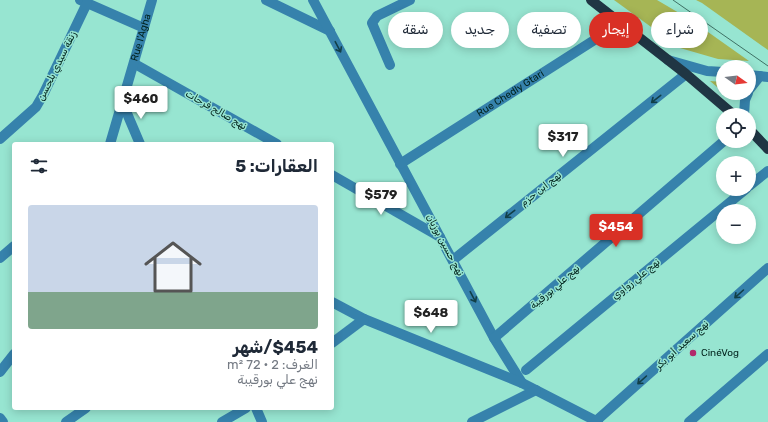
<!DOCTYPE html>
<html lang="ar">
<head>
<meta charset="utf-8">
<style>
	:root { --surface:#fff; --page:#f6f6f7; --text:#1f2937; --muted:#747a83; --accent:#d93025 }
	body { margin:0; font-family:Rubik,"Noto Naskh Arabic",sans-serif; background:var(--page); color:var(--text); direction:rtl; height:100vh; display:flex; flex-direction:column; font-size:15px; white-space:nowrap }
	* { box-sizing:border-box; margin:0 }
	p { font-size:13px; color:var(--muted) }
	.icon { flex:none; width:22px; height:22px; fill:none; stroke:currentColor; stroke-width:2; stroke-linecap:round; stroke-linejoin:round }
	.map { position:relative; flex:1; overflow:hidden; direction:ltr }
	.details { position:absolute; left:12px; top:142px; width:322px; height:268px; display:flex; flex-direction:column; background:var(--surface); border-radius:4px; box-shadow:0 2px 10px #0003; direction:rtl }
	.details>* { flex:none }
	.top-card { position:absolute; left:346px; top:12px; width:362px; height:36px; direction:rtl; display:flex; gap:8px }
	.needle { width:26px; rotate:104deg }
	.tools { position:absolute; left:716px; top:60px; display:grid; gap:8px }
	.tools a { display:grid; place-items:center; width:40px; height:40px; border-radius:50%; background:var(--surface); box-shadow:0 2px 10px #0003; font-size:20px }
	.price { position:absolute; translate:-50% -34px; padding:0 9px; border-radius:4px; background:#fff; color:#222; font-size:13px; line-height:26px; filter:drop-shadow(0 1px 2px #0008) }
	.price::after { content:''; position:absolute; left:50%; top:24px; width:12px; height:9px; margin-left:-6px; background:inherit; clip-path:polygon(0 0,100% 0,50% 100%) }
	.price.current { background:var(--accent); color:#fff }
	ul { padding:0; list-style:none }
	li { display:grid; align-content:center; gap:8px; height:212px; padding:0 16px }
	li span { display:grid; place-items:center; height:124px; border-radius:4px; color:#555 }
	li>.icon { margin-inline-start:auto }
	span .icon { width:72px; height:72px; fill:#fffc; stroke-width:1 }
	li b { font-size:17px }
	h2 { display:flex; justify-content:space-between; align-items:center; height:48px; padding:0 16px; font-size:17px }
	.tag { padding:0 14px; border-radius:18px; background:var(--surface); box-shadow:0 2px 10px #0003; font-size:14px; line-height:36px }
	.tag.current { background:var(--accent); color:#fff }
	.map>svg:first-child { display:block }
	.green { fill:#a6b555 }
	.lines { fill:none; stroke-linecap:round; stroke-linejoin:round }
	.minor { stroke:#3682ac; stroke-width:10 }
	.major { stroke:#203644; stroke-width:10 }
	.tram { stroke:#3e7165; stroke-width:1 }
	.oneway { stroke:#113f47 }
	.poi-dot { fill:#b2296b; stroke:#97e5d1; stroke-width:1.5 }
	.labels { text-anchor:middle; dominant-baseline:central; stroke-width:3; stroke-linejoin:round; paint-order:stroke }
	.street-label { font-size:10px; fill:#01221c; stroke:#97e5d1 }
	.poi-label { font-size:10px; fill:#01221c; stroke:#97e5d1; text-anchor:start }
</style>
</head>
<body>
<div class="map">
<svg width="768" height="422" viewBox="0 0 768 422">
	<rect width="100%" height="100%" fill="#97e5d1"/>
	<path class="green" d="M614,0h43l34,20 58,41 -31,-2 -38,-11z
		M696,0h72v50l-66,-47z
		M710,81l13,1v10z"/>
	<g class="lines">
		<g class="minor">
			<path d="M80,0l64,28"/>
			<path d="M266,0l64,31"/>
			<path d="M313,0l181,338 28,45"/>
			<path d="M668,60l39,11 16,1"/>
			<path d="M135,64l142,80"/>
			<path d="M390,65l-18,-42 5,-7 33,-16"/>
			<path d="M749,75l19,2"/>
			<path d="M749,90l11,-14"/>
			<path d="M123,104l17,40"/>
			<path d="M744,115l1,-15 3,-7"/>
			<path d="M0,139l36,-32 7,-12 44,-92"/>
			<path id="s1" d="M110,144l42,-144"/>
			<path id="s2" d="M400,164l221,-141"/>
			<path d="M332,175l108,62"/>
			<path d="M749,186l19,-15"/>
			<path d="M0,258l14,-12"/>
			<path d="M453,260l233,-186"/>
			<path d="M332,302l32,17 158,64 76,39"/>
			<path d="M494,338l230,-197"/>
			<path d="M332,343l32,-24"/>
			<path d="M526,370l220,-181"/>
			<path d="M0,372l14,-18"/>
			<path d="M256,408l6,14"/>
			<path d="M0,418l3,4"/>
			<path d="M596,421l172,-153"/>
			<path d="M66,422l20,-14"/>
			<path d="M222,422l24,-14"/>
			<path d="M472,422l64,-32"/>
			<path d="M689,422l79,-68"/>
		</g>
		<path class="major" d="M591,0l95,74 48,41
			M749,129l19,20"/>
		<path class="tram" d="M673,0l95,66"/>
	</g>
	<defs><path id="oneway-shaft" d="M-6 0H5M1.5-3L5.5 0L1.5 3" fill="none" stroke-width="1.6" stroke-linecap="round" stroke-linejoin="round"/></defs>
	<g class="oneway">
		<use href="#oneway-shaft" transform="translate(338 47) rotate(62)"/>
		<use href="#oneway-shaft" transform="translate(656 99) rotate(142)"/>
		<use href="#oneway-shaft" transform="translate(510 214) rotate(142)"/>
		<use href="#oneway-shaft" transform="translate(739 294) rotate(138)"/>
		<use href="#oneway-shaft" transform="translate(473 297) rotate(62)"/>
		<use href="#oneway-shaft" transform="translate(642 380) rotate(138)"/>
	</g>
	<circle class="poi-dot" cx="693" cy="353" r="4"/>
	<g class="labels">
		<g class="street-label">
			<text stroke="none"><textPath href="#s1" startOffset="111">Rue l'Agha</textPath></text>
			<text transform="translate(57 66) rotate(-64)">زنقة سيدي بلحسن</text>
			<text stroke="none"><textPath href="#s2" startOffset="131">Rue Chedly Gtari</textPath></text>
			<text transform="translate(216 110) rotate(30)">نهج صالح فرحات</text>
			<text transform="translate(541 189) rotate(-38)">نهج ابن حزم</text>
			<text transform="translate(445 245) rotate(62)">نهج حسين بوزيان</text>
			<text transform="translate(636 279) rotate(-39)">نهج علي زواوي</text>
			<text transform="translate(555 287) rotate(-41)">نهج علي بورقيبة</text>
			<text transform="translate(682 345) rotate(-42)">نهج سعيد أبو بكر</text>
		</g>
		<g class="poi-label">
			<text x="701" y="353">CinéVog</text>
		</g>
	</g>
</svg>
<div class="tools">
<a><svg class="needle" viewBox="-14 -14 28 28"><path d="M0-13l5 13h-10z" fill="#e53935"/><path d="M0 13l5-13h-10z" fill="#747a83"/></svg></a>
<a><svg class="icon" aria-label="locate" viewBox="0 0 24 24"><circle cx="12" cy="12" r="6"/><path d="M12 2v4M12 18v4M2 12h4M18 12h4"/></svg></a>
<a>+</a>
<a>−</a>
</div>
<b class="price" style="left:141px;top:120px">$460</b>
<b class="price" style="left:563px;top:158px">$317</b>
<b class="price" style="left:381px;top:216px">$579</b>
<b class="price current" style="left:616px;top:248px">$454</b>
<b class="price" style="left:431px;top:334px">$648</b>
<div class="top-card">
<a class="tag">شراء</a>
<a class="tag current">إيجار</a>
<a class="tag">تصفية</a>
<a class="tag">جديد</a>
<a class="tag">شقة</a>
</div>
<section class="details">
<h2>العقارات: 5<svg class="icon" aria-label="filters" viewBox="0 0 24 24"><path d="M4 7h16M4 17h16"/><circle cx="9" cy="7" r="2"/><circle cx="15" cy="17" r="2"/></svg></h2>
<ul>
<li><span style="background:linear-gradient(#c9d6e8 70%,#7fa58c 0)"><svg class="icon" aria-label="home" viewBox="0 0 24 24"><path d="M3 11l9-7 9 7M6 9v11h12V9"/></svg></span><div><b>$454/شهر</b><p>الغرف: 2 · 72 m²</p><p>نهج علي بورقيبة</p></div></li>
</ul>
</section>
</div>
</body>
</html>
